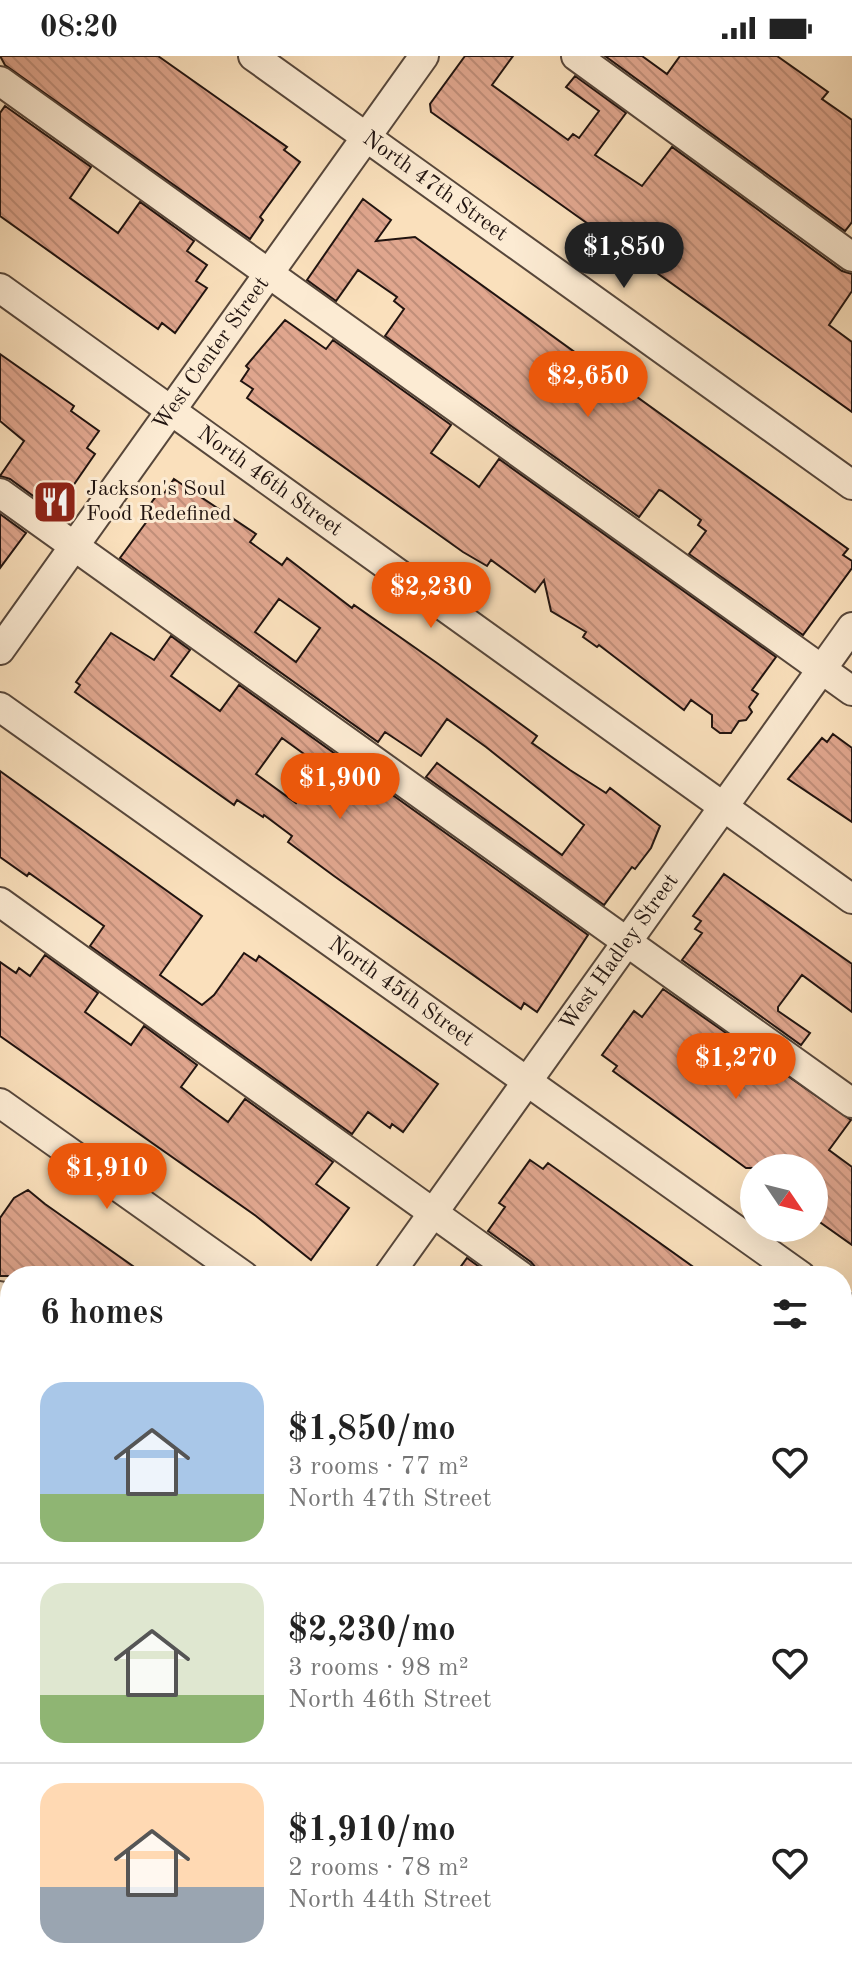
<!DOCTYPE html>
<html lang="en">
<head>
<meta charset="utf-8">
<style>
	:root { --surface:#fff; --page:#f6f6f6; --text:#222; --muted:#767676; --line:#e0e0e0; --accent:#ea580c }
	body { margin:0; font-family:"Old Standard TT",serif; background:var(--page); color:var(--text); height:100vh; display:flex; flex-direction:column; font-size:30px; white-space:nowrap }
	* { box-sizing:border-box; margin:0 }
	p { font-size:26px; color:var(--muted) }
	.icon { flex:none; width:44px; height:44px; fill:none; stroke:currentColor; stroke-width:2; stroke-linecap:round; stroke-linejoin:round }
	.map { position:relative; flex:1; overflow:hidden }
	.sheet { position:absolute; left:0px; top:1210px; width:852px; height:712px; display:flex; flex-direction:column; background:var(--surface); border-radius:32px 32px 0 0; box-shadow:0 8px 32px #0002 }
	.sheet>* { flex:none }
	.needle { width:52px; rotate:125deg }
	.fabs { position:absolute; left:740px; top:1098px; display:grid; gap:16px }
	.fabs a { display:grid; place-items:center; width:88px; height:88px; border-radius:50%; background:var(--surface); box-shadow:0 8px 32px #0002; font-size:40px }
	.price { position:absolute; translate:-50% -68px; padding:0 18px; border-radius:28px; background:var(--accent); color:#fff; font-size:26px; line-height:52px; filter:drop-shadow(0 2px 4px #0008) }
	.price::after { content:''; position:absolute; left:50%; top:48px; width:24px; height:18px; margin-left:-12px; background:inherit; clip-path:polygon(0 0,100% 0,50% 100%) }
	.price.current { background:#222; color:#fff }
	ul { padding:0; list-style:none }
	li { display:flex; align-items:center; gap:24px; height:200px; padding:0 40px }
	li+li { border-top:2px solid var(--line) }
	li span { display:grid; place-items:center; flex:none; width:224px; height:160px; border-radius:24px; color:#555 }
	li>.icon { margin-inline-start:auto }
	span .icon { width:96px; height:96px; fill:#fffc; stroke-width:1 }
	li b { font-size:34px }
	h2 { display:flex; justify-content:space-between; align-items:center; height:96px; padding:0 40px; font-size:34px }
	.status { display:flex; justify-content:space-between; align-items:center; height:56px; padding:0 40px; background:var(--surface); direction:ltr }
	.status svg { height:22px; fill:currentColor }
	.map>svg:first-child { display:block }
	.building { fill:url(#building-back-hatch); stroke:#211410; stroke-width:2; fill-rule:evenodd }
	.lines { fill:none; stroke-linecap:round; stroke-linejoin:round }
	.minor-casing { stroke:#57473b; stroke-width:32 }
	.major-casing { stroke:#211410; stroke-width:38 }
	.minor { stroke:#fcebd3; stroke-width:28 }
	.major { stroke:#fae0bc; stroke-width:34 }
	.labels { text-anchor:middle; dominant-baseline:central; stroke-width:6; stroke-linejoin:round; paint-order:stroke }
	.street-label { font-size:22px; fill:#211410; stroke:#fcebd3 }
	.poi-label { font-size:22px; fill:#211410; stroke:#fcebd3; text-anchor:start }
</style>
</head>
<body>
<div class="status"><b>08:20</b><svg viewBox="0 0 49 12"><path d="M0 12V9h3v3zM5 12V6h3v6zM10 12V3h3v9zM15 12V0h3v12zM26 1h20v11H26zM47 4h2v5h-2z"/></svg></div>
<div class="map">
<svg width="852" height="1922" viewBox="0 0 852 1922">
	<defs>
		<pattern id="building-back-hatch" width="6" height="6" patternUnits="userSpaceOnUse" patternTransform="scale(2)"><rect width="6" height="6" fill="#e0a68e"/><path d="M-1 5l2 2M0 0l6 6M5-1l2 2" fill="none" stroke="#c08e79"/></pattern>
	</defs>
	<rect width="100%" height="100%" fill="#fae0bc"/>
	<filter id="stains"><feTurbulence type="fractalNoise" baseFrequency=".0025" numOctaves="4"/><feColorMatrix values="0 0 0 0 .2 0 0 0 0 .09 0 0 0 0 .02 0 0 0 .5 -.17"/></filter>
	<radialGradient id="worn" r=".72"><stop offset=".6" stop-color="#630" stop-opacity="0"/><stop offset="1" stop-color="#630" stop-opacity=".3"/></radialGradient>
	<path class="building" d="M0,0h158l129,91 -3,3 16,12 -40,55 3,3 -13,19 -245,-174z
		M465,0h48l-21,29 76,55 5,-6 6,4 20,-27 -33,-24 9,-11 51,37 -31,42 47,31 30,-39 170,124 10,3v17l-23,34 23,17v70l-421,-300 -1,-8z
		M605,0h37l25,18 13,-18h97l51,36 -6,7 30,21v102l-7,9z
		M5,50l86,61 -21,31 48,35 22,-31 54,39 -7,10 20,14 -11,16 11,7 -32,45 -13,-10 -4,6 -158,-113v-103z
		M363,143l28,21 -15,21 39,-4 433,312 -5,6 9,6v7l-49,67 -114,-81 17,-23 -8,-6 3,-5 -39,-29 -3,-1 -20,27 -254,-181 19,-27 -10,-8 3,-4 -39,-27 -22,31 -29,-21z
		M285,264l41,29 7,-9 118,85 -20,28 43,30 5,4 20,-28 277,198 -24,33 6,4 -9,13 3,5 -6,8 -7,1 -8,12h-11l-8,-6v-12l-21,-15 -7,10 -85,-65 -2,2 -14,-10 3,-5 -35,-21 -7,-31 -9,12 -44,-32 -4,6 -24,-14 -216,-154 6,-9 -12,-8 8,-12 -3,-3z
		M0,298l74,52 -3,5 28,20 -12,17 8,6 -40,58 -45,-33 -10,-3 24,-35 -24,-20z
		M174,423l82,55 -6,8 32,23 5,-7 65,50 2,-3 83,58 100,73 -5,7 38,27 36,23 4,-5 50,38 -9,22 -16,21 -3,-2 -28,38 -178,-128 11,-14 125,92 22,-30 -98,-78 -39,-28 -26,37 -36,-24 -7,10 -258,-184 30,-41 -6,-4 15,-21 4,3zM279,543l41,29 -24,34 -41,-30z
		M0,458l26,19 -26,35z
		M111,577l43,27 17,-24 19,14 -19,26 49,35 19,-26 349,250 -51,77 -13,-9 -3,6 -187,-133 -46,-34 4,-6 -28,-21 -1,2 -26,-17 -3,5 -159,-113 5,-7 -4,-3zM282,682l40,29 -26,36 -40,-29z
		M833,678l19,14v74l-64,-43 34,-41 5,4z
		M0,715l202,145 -42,59 42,30 12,-10 30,-42 12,8 3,-5 179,128 -35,48 -11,-8 -2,4 -22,-16 -16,22 -262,-188 14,-20 -75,-53 -2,3 -27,-19z
		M724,818l128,90v48l-50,-37 -24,32v4l32,22 -9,12 -119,-85 20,-27 -7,-4 6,-8 -8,-5z
		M45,899l53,38 -13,19 46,33 13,-19 53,39 -16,22 14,11 33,24 17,-23 88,63 -17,22 33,24 -38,52 -55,-44 -256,-180v-74l16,11 3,-5 11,8z
		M663,933l188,131 -22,30 23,17v78l-38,-27v-50h-68l-133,-97 4,-5 -15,-11 32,-44 8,6z
		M530,1104l13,9 5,-6 158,113h-163l-12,-14 -43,-31 17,-24 -6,-4z
		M28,1134l17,14 102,72h-147v-58l14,-20z
		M467,1202l25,18h-38z"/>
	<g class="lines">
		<g class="minor-casing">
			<g id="minor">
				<path id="s1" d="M253,0l599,429"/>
				<path d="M576,0l276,201"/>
				<path d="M0,25l852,610"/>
				<path id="s2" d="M0,232l852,611"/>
				<path d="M0,437l852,610"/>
				<path id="s3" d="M0,594l424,-594"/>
				<path id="s4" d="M0,651l801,569"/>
				<path d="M0,846l521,374"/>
				<path d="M0,1047l244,173"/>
				<path id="s5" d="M388,1220l464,-649"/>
				<path d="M0,1240l10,7"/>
				<path d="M842,1249l10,7"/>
				<path d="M842,1452l10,7"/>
				<path d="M842,1648l10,8"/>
				<path d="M0,1768l10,-14"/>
				<path d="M842,1775l10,-14"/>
				<path d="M0,1792l10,7"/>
				<path d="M842,1840l10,7"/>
				<path d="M168,1912l14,10"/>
				<path d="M737,1922l7,-10"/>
			</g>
		</g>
		<g class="major-casing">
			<path id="major" d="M0,1455l10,7
				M0,1530l10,7
				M543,1912l14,10
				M633,1912l14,10"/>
		</g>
		<use href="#minor" class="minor"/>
		<use href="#major" class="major"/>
	</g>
	<defs>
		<g id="restaurant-square" transform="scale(2.3)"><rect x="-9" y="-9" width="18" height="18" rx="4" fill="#8f2418" stroke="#fcebd3"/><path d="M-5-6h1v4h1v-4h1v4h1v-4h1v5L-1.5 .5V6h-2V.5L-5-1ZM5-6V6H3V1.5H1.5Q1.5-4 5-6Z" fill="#fff"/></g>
	</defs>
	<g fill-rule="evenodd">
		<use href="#restaurant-square" x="55" y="446"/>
	</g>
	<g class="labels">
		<g class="street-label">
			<text stroke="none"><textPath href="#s1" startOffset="224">North 47th Street</textPath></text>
			<text stroke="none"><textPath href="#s3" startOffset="364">West Center Street</textPath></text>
			<text stroke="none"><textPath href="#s2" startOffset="332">North 46th Street</textPath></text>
			<text stroke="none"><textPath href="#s5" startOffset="398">West Hadley Street</textPath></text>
			<text stroke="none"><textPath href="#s4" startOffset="492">North 45th Street</textPath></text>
		</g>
		<g class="poi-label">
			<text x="86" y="433">Jackson's Soul<tspan x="86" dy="25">Food Redefined</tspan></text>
		</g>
	</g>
	<rect width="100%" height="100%" filter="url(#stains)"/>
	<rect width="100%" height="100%" fill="url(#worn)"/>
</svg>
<div class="fabs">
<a><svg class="needle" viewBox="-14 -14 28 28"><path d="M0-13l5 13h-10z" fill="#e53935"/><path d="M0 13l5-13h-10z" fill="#767676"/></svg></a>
</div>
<b class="price current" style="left:624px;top:234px">$1,850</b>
<b class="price" style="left:588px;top:363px">$2,650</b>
<b class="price" style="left:431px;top:574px">$2,230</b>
<b class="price" style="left:340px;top:765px">$1,900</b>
<b class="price" style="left:736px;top:1045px">$1,270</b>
<b class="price" style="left:107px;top:1155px">$1,910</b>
<section class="sheet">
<h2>6 homes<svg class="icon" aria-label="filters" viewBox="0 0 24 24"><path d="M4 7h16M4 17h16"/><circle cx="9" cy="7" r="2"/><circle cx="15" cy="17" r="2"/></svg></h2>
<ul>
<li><span style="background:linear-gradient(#a9c7e8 70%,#8fb573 0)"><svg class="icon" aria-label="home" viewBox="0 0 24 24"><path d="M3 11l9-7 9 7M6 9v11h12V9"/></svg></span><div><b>$1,850/mo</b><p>3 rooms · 77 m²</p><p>North 47th Street</p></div><svg class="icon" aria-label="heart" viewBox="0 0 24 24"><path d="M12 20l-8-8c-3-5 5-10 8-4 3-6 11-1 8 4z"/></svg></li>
<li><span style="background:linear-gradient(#dfe7d0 70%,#8fb573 0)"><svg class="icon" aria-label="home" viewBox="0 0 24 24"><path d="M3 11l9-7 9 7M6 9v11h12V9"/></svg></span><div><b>$2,230/mo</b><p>3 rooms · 98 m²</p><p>North 46th Street</p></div><svg class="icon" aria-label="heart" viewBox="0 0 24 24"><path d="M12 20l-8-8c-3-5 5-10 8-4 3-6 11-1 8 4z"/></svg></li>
<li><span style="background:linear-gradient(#ffd9b3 65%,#9aa5b1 0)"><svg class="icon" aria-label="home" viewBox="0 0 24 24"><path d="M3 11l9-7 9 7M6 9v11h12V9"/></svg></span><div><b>$1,910/mo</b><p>2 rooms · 78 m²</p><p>North 44th Street</p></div><svg class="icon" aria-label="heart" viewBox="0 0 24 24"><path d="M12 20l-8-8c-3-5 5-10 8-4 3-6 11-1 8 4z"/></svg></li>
</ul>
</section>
</div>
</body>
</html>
